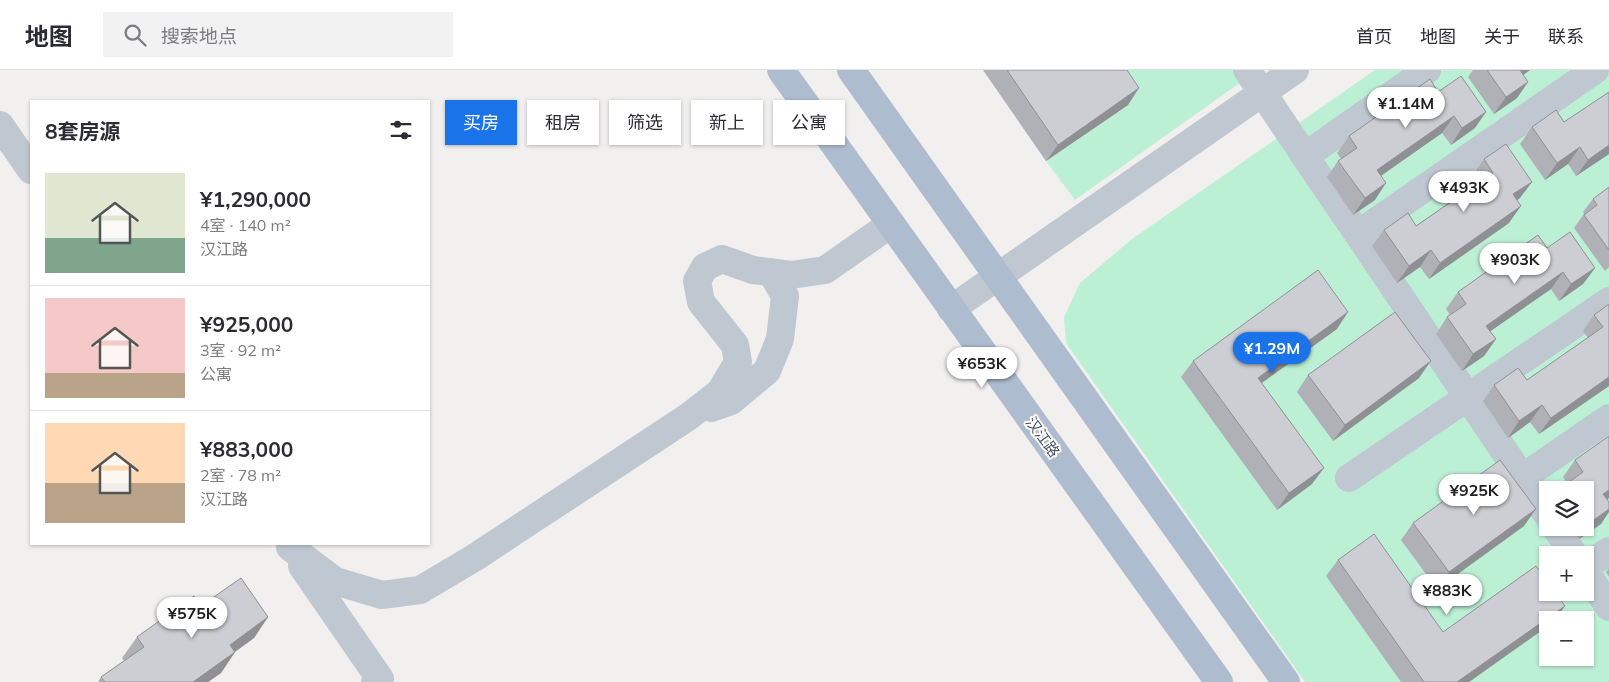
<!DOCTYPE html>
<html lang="zh">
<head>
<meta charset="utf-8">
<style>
	:root { --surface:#fff; --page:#f2f2f3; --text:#2b2b33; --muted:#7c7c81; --line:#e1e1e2; --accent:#1a73e8 }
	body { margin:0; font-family:Mulish,"Noto Sans SC",sans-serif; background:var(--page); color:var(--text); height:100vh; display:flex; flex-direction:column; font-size:19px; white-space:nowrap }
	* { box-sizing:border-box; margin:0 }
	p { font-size:16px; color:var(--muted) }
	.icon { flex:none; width:28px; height:28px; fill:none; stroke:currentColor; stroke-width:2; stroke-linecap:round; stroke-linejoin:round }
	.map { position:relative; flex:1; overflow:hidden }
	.panel { position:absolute; left:30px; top:30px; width:400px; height:445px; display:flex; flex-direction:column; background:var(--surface); border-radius:0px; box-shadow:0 1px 4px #0004 }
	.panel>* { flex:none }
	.banner { position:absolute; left:445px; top:30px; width:475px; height:45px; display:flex; gap:10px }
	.controls { position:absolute; left:1539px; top:411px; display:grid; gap:10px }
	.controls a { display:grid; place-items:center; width:55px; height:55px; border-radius:0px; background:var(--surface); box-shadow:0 1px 4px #0004; font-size:25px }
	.price { position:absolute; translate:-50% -42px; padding:0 11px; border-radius:18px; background:#fff; color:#222; font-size:16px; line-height:32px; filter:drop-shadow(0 1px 2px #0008) }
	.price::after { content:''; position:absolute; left:50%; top:30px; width:15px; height:11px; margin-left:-8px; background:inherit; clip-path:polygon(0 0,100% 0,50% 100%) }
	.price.current { background:var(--accent); color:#fff }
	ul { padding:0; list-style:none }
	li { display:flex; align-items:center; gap:15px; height:125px; padding:0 15px }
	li+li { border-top:1px solid var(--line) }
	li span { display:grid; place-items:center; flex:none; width:140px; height:100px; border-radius:0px; color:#555 }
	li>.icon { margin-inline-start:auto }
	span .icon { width:60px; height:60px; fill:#fffc; stroke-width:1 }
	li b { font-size:21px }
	h2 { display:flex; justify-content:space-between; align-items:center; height:60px; padding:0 15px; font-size:21px }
	.pill { padding:0 18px; border-radius:0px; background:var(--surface); box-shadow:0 1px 4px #0004; font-size:18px; line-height:45px }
	.pill.current { background:var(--accent); color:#fff }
	header { display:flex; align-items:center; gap:30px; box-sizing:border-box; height:70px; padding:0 25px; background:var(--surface); border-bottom:1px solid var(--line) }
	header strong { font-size:24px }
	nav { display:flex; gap:28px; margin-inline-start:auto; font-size:18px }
	.search { width:350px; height:45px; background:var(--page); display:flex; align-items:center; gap:12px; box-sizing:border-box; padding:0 18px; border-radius:0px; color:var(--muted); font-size:19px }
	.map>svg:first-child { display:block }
	.green { fill:#bcf0d5; fill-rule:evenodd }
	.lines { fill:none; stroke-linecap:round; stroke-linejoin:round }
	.minor { stroke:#bfc8d1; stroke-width:28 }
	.major { stroke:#aebccf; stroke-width:28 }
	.wall { fill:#afb1b6 }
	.shaded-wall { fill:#8f9094 }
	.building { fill:#ccced4; stroke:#8f9094 }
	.labels { text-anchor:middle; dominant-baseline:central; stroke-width:4; stroke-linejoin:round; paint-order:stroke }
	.street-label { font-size:15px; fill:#47515d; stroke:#fff }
</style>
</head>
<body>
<header>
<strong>地图</strong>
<div class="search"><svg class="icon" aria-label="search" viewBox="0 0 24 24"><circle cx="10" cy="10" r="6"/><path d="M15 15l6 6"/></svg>搜索地点</div>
<nav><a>首页</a><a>地图</a><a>关于</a><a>联系</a></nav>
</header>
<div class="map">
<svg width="1609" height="612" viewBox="0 0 1609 612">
	<rect width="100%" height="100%" fill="#f2efef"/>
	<path class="green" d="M983,0h275l-183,130 -29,-39z
		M1375,0h234v612h-304l-239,-339 -2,-26 16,-34 52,-44zM1548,420h37v38h-37zM1548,485h37v37h-37zM1548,550h37v38h-37z"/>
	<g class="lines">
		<path class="minor" d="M1247,0l58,86 122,-86
			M0,55l31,45
			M1302,82l56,82
			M951,239l344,-239
			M711,338l20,-7 36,-30 13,-32 5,-43 -14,-24
			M1349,408l260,-177
			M1522,408l87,-60
			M1548,446l-190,-282 237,-164
			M1556,458l18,27
			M290,477l45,34 47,14 38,-5 54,-32 214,-141 32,-25 18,-30 -3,-17 -34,-43 -4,-21 8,-14 17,-8 31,11 38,5 34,-5 66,-46
			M302,496l78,113 -5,3
			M1585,497l24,-16
			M1585,501l24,36"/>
		<path class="major" d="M781,0l438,612
			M851,0l435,612"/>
	</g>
	<path class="wall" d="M983,0h144l1,35 -82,56z
		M1473,0h57l-7,5 5,7 -11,16 -23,16 -26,-37z
		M1438,22l37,36 -24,17 -9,-12 -61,43 -6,24 -22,15 -26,-38 11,-16 3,-2 -4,-6 12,-17z
		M1564,52l45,32 -33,22 -8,-12 -23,16 -25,-36 12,-17z
		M1484,89l36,39 -3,2 -8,23 -80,56 -9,-12 -23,16 -25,-37 12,-16 32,-4 61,-43 -5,-7z
		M1609,117v80l-4,4 -31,-43 10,-14 -1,-2 10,-13z
		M1547,178l48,20 -12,16 -24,17 -8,-12 -61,42 6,8 -12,17 -22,15 -26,-37 11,-17 3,-2 -4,-6 12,-17z
		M1609,234v82l-70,48 -9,-12 -22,16 -25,-37 11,-16 33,-5 61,-42 -5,-7 11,-16z
		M1337,259l-75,54 50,101 -35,26 -96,-133 12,-16z
		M1308,305l111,3 -86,63 -36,-49z
		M1609,366v62l-2,1 -6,25 -22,15 -8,-11h14v-38h-24l4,-5 2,-2 -4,-6 12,-17z
		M1413,453l111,3 -87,63 -36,-49z
		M1338,490l105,72 122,-26 -10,14h-7v6l-79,56h-68l-75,-106z
		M1609,498v9l-3,-5z
		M201,536l67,11 -14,21 -19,14 -14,21 -13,9h-110l3,-5 23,-16 -2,-3 15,-21z"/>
	<path class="shaded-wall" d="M1518,0h12l-22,16z
		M1528,12l-11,16 -23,16 12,-17z
		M1139,18l-11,17 -82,56 12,-16z
		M1486,42l-11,16 -24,17 11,-17z
		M1454,46l-12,17 -76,53 11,-16z
		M1609,75v9l-33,22 12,-16z
		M1580,77l-12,17 -23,16 12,-17z
		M1532,112l-12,16 -18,13 11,-17z
		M1386,113l-11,17 -22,15 12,-17z
		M1521,136l-12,17 -80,56 11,-16z
		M1431,180l-11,17 -23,16 12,-17z
		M1595,198l-12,16 -24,17 12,-17z
		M1563,202l-12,17 -76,53 11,-16z
		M1348,242l-11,17 -91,65 12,-16z
		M1496,269l-12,17 -22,15 11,-17z
		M1431,291l-12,17 -86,63 12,-16z
		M1609,307v9l-70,48 12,-16z
		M1542,335l-12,17 -22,16 11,-17z
		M1324,398l-12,16 -35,26 12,-17z
		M1609,420v8l-17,12 11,-16z
		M1536,439l-12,17 -87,63 12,-17z
		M1609,439v3l-8,12 -22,15 12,-17z
		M1565,536l-10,14h-7v6l-79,56h-12z
		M268,547l-14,21 -39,28 15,-21z
		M235,582l-14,21 -13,9h-15z"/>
	<path class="building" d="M1007,0h120l12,18 -81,57z
		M1487,0h33l8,12 -22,15z
		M1461,6l25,36 -24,16 -8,-12 -77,54 9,13 -21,15 -27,-37 19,-13 -8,-12 81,-57 8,13z
		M1609,22v53l-21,15 -8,-13 -23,16 -25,-36 24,-17 8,12z
		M1506,74l26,38 -19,12 8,12 -81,57 -9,-13 -22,16 -25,-36 24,-17 8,13 77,-53 -9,-14z
		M1609,117v63l-25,-35 13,-10 -4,-6z
		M1570,162l25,36 -24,16 -8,-12 -77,54 10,13 -23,15 -26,-37 19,-13 -8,-12 80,-57 9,13z
		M1318,200l30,42 -90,66 66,90 -35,25 -96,-132z
		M1609,234v73l-58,41 -9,-13 -23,16 -25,-36 24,-17 9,12 76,-53 -9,-12z
		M1395,242l36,49 -86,64 -37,-50z
		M1609,366v54l-6,4 6,8v7l-18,13 -6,-8v-24h-17l-3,-5 18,-13 -8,-12z
		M1500,390l36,49 -87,63 -36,-49z
		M1374,464l69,98 93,-66 12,16v10h7l10,14 -108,76h-33l-86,-122z
		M241,508l27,39 -38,28 5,7 -42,30h-88l-4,-5 43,-30 -7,-10 57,-41 7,10z"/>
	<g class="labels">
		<g class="street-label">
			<text transform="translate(1043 367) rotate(54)">汉江路</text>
		</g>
	</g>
</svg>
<div class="controls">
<a><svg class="icon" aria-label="layers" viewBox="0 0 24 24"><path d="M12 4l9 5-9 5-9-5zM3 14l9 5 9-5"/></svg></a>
<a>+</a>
<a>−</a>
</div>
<b class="price" style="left:1406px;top:59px">¥1.14M</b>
<b class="price" style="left:1464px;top:143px">¥493K</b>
<b class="price" style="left:1515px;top:215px">¥903K</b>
<b class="price current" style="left:1272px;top:304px">¥1.29M</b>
<b class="price" style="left:982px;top:319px">¥653K</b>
<b class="price" style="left:1474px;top:446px">¥925K</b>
<b class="price" style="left:1447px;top:546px">¥883K</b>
<b class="price" style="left:192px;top:569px">¥575K</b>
<div class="banner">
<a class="pill current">买房</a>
<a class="pill">租房</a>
<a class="pill">筛选</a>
<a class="pill">新上</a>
<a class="pill">公寓</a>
</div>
<section class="panel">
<h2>8套房源<svg class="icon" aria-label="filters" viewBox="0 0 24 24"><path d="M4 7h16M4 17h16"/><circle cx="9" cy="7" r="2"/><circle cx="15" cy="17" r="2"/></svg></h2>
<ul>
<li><span style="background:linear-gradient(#dfe7d0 65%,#7fa58c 0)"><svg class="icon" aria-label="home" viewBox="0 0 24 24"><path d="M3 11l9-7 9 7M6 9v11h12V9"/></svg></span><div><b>¥1,290,000</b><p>4室 · 140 m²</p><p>汉江路</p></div></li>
<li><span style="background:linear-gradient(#f6c9c9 75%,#b9a48a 0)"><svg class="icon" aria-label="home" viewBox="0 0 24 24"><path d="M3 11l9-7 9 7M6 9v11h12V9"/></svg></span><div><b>¥925,000</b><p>3室 · 92 m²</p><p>公寓</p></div></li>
<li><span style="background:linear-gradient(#ffd9b3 60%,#b9a48a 0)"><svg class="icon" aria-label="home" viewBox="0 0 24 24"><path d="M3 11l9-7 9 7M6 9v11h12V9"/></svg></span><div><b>¥883,000</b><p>2室 · 78 m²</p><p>汉江路</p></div></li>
</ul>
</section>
</div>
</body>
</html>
